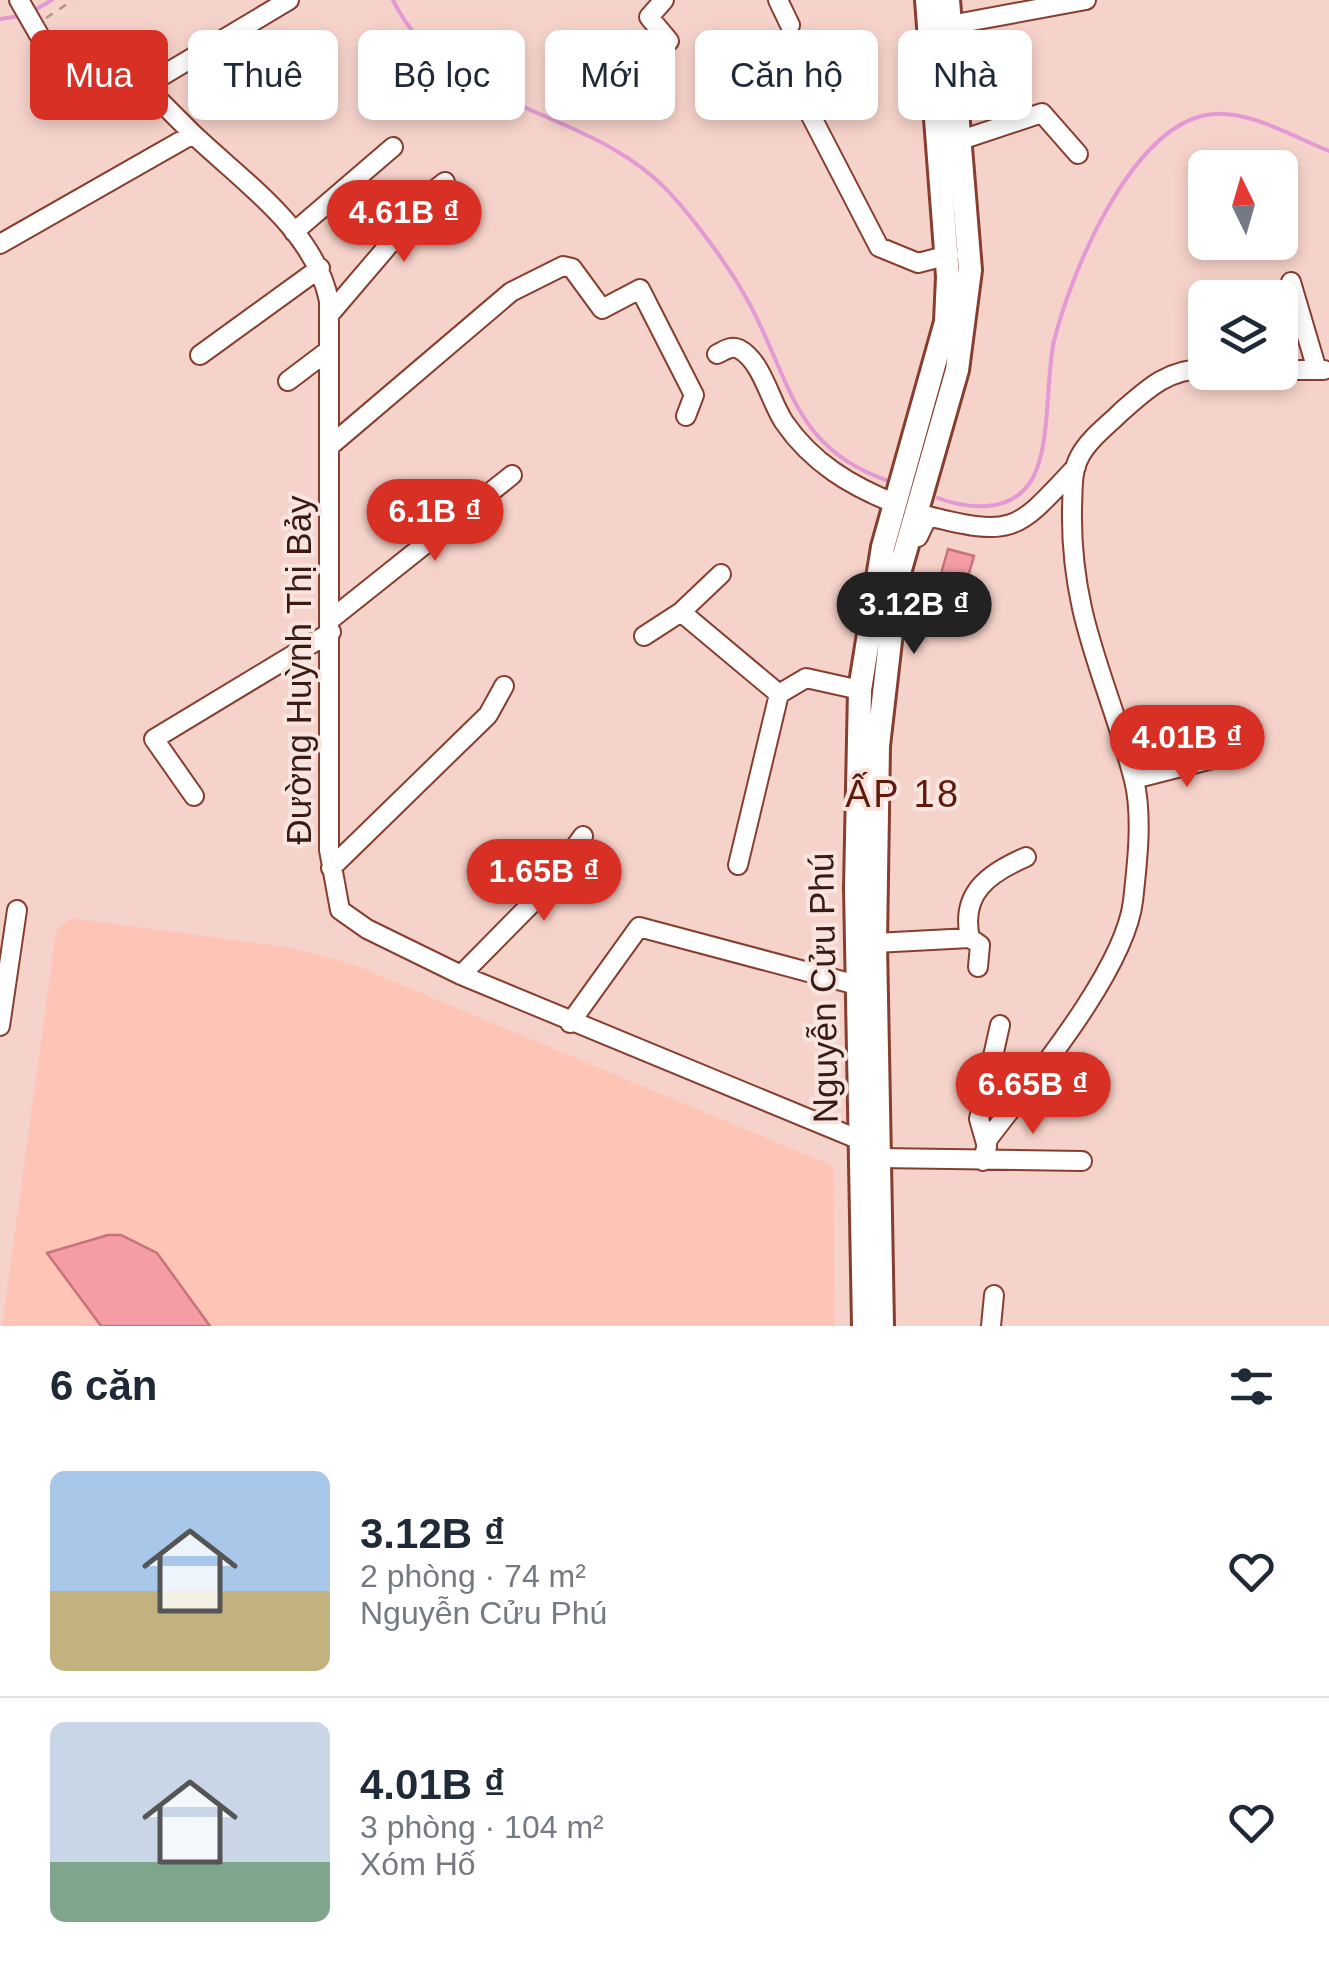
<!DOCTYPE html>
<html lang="vi">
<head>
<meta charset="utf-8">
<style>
	:root { --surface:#fff; --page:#f2f2f3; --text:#1f2937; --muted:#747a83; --line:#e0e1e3; --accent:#d93025 }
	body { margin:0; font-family:Arial,sans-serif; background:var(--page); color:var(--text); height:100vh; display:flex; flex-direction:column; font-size:38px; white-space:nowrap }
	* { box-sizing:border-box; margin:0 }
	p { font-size:32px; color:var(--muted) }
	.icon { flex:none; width:55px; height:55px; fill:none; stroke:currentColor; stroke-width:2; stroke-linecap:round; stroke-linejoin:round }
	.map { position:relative; height:1326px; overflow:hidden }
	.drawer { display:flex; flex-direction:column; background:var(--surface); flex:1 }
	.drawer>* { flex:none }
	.guide { position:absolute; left:30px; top:30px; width:1270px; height:90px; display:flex; gap:20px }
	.needle { width:65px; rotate:355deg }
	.tools { position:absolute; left:1188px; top:150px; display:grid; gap:20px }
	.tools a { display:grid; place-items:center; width:110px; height:110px; border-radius:15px; background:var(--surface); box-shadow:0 5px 15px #0003; font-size:50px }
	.price { position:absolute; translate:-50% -85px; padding:0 22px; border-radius:35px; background:var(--accent); color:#fff; font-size:32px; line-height:65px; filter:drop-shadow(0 2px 5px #0008) }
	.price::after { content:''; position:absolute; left:50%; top:60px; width:30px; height:22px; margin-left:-15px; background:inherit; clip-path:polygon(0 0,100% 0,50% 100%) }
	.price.selected { background:#222; color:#fff }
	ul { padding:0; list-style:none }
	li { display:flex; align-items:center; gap:30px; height:250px; padding:0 50px }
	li+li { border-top:2px solid var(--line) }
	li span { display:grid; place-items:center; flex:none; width:280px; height:200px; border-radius:15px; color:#555 }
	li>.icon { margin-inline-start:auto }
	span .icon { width:120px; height:120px; fill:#fffc; stroke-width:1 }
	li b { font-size:42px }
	h2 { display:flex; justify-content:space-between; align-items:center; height:120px; padding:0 50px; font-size:42px }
	.tag { padding:0 35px; border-radius:15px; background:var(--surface); box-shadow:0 5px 15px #0003; font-size:35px; line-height:90px }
	.tag.selected { background:var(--accent); color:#fff }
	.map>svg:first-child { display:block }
	.built { fill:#fec5b7 }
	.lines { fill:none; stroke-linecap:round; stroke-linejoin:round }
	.stream { stroke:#e399d4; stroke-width:4 }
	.building { fill:#f49da4; stroke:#c6737c; stroke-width:2.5 }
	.minor-casing { stroke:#873e2e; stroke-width:22 }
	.major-casing { stroke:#873e2e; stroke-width:28 }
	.path { stroke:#b4928a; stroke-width:2.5; stroke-dasharray:8 8; stroke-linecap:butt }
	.minor { stroke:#fff; stroke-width:18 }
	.major { stroke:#fff; stroke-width:22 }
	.labels { text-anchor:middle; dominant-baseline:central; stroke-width:8; stroke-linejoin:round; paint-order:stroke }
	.street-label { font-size:35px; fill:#3a1a13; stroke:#f7e5e0 }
	.neighbourhood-label { font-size:38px; letter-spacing:2.5px; fill:#60190a; stroke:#f7e5e0 }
</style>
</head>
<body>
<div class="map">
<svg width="1329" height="1326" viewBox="0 0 1329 1326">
	<rect width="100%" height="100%" fill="#f6d3ca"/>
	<path class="built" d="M71,918l215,29 66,17 481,202 2,160h-833l54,-395z"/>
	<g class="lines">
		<path class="stream" d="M393,0c55,113 196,106 276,192 26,28 62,77 80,111 42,77 44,146 140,178
			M33,11l19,-11
			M0,19l20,-3
			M938,498c29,11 70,15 91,-14 23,-32 16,-104 25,-143 17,-69 79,-220 159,-227 38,-3 81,23 116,37"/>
	</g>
	<path class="building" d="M948,549l26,7 -7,24 -26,-6z
		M108,1235h13l36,18 53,73h-109l-54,-73z"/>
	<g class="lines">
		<g class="minor-casing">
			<path id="minor" d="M19,0l27,47 29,10 38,1 32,28
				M664,0l-15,17 20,24
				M778,0l12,25
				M950,25l136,-25
				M808,110l71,137 39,16 31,-8
				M193,134l-48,-48 144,-86
				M961,140l81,-27 36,41
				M294,232l99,-85
				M0,244l193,-110c49,47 122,96 136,167v549l11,60 27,19 94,46 399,165
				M1291,282l26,88
				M329,315l76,-89 14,-24 26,-20
				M717,354c7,-3 14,-9 22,-5 23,12 31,52 45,73 28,41 67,64 112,82
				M200,355l120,-87
				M1280,370h44
				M288,381l41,-31
				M330,446l181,-154 52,-26 9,2 30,41 38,-20 54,106 -8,21
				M918,537l10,-21c87,22 89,14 148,-49
				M721,574l-40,38 98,82 27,-16 54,12
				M330,620l182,-145
				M644,636l37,-24
				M1134,779l94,-24
				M194,796l-40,-57 177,-107
				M738,865l41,-171
				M331,868l157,-153 16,-29
				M970,938l10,7 -2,22
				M875,943l95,-5c-10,-45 19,-65 56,-81
				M461,975l80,-81 42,-58
				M570,1023l69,-96 218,58
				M0,1026l17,-116
				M987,1147l-8,-28 21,-94
				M880,1158l202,3
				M983,1161l5,-22c43,-57 137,-169 145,-238 4,-36 10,-85 1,-121 -26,-101 -64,-161 -62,-272 1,-17 -1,-36 8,-52 9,-17 27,-30 41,-44 27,-24 47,-43 84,-43
				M991,1326l3,-31"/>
		</g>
		<g class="major-casing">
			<path id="major" d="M864,1326l-8,-438 4,-198 23,-143 63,-225 2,-45 -21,-277
				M882,1326l-7,-383 3,-197 19,-166 60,-210 13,-100 -22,-270"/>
		</g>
		<path class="path" d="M46,18l27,-18"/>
		<use href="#minor" class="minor"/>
		<use href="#major" class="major"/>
	</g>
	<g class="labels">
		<g class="street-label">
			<text transform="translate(298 670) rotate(-90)">Đường Huỳnh Thị Bảy</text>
			<text transform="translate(823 988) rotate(-91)">Nguyễn Cửu Phú</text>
		</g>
		<g class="neighbourhood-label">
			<text x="903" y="794">ẤP 18</text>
		</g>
	</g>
</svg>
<div class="tools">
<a><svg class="needle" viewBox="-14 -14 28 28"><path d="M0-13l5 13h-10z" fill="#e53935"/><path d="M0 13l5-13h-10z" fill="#747a83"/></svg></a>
<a><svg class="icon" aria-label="layers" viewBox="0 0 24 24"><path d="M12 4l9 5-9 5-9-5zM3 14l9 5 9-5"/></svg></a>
</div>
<b class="price" style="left:404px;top:265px">4.61B ₫</b>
<b class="price" style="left:435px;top:564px">6.1B ₫</b>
<b class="price selected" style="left:914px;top:657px">3.12B ₫</b>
<b class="price" style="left:1187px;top:790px">4.01B ₫</b>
<b class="price" style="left:544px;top:924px">1.65B ₫</b>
<b class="price" style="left:1033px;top:1137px">6.65B ₫</b>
<div class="guide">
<a class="tag selected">Mua</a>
<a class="tag">Thuê</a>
<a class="tag">Bộ lọc</a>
<a class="tag">Mới</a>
<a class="tag">Căn hộ</a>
<a class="tag">Nhà</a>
</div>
</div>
<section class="drawer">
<h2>6 căn<svg class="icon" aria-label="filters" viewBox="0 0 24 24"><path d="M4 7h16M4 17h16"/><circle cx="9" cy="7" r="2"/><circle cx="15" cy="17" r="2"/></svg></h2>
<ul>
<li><span style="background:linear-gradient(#a9c7e8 60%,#c2b280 0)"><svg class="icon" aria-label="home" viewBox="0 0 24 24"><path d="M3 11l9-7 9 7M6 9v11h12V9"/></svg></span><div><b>3.12B ₫</b><p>2 phòng · 74 m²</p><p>Nguyễn Cửu Phú</p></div><svg class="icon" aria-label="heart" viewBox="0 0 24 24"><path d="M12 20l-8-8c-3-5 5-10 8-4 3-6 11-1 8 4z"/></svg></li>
<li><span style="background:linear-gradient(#c9d6e8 70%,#7fa58c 0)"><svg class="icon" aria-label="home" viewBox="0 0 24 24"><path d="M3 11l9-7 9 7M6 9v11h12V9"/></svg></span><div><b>4.01B ₫</b><p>3 phòng · 104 m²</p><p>Xóm Hố</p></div><svg class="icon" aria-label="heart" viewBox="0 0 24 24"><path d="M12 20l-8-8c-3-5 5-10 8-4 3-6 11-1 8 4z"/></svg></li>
</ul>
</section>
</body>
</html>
